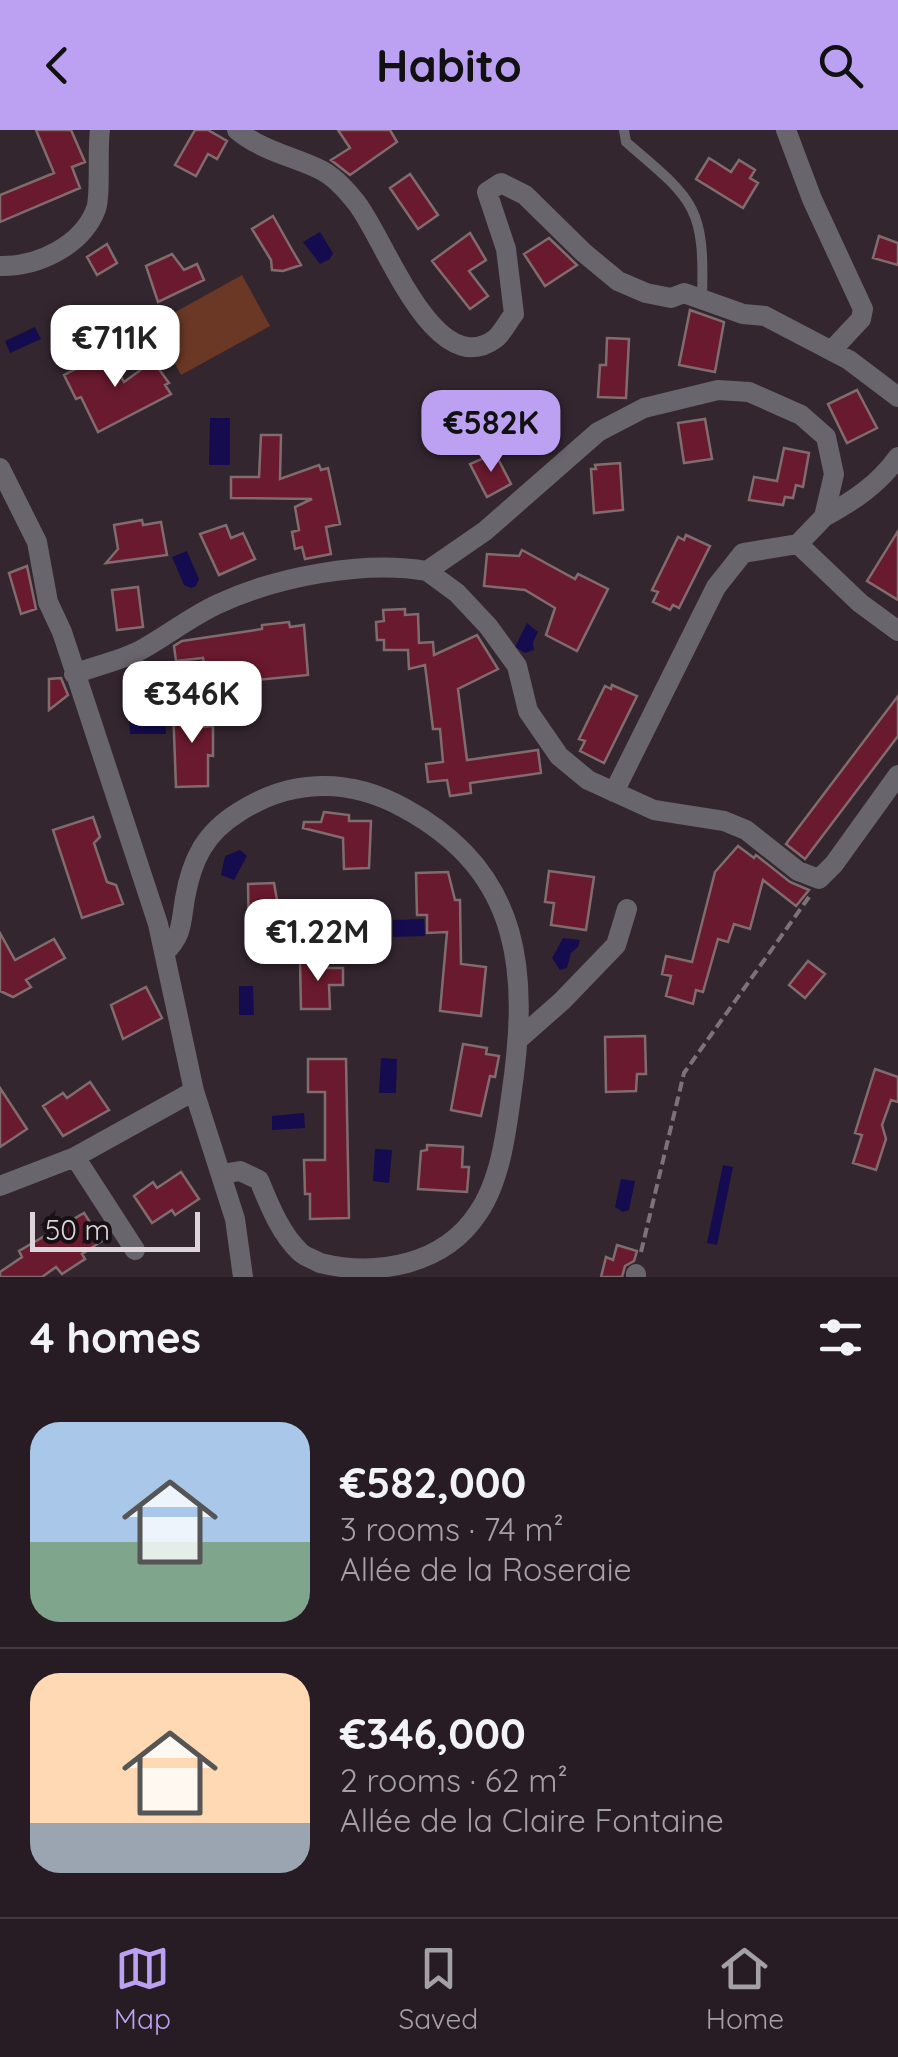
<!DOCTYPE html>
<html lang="en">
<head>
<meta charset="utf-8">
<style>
	:root { --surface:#271c23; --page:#2f252b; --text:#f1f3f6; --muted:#a4a1a6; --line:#433a41; --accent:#bca0f2 }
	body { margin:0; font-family:Quicksand,sans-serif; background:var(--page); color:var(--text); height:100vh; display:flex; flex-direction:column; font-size:38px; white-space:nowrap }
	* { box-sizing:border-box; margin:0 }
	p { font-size:32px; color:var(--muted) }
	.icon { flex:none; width:55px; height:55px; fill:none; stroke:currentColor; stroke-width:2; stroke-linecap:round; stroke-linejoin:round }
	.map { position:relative; height:1147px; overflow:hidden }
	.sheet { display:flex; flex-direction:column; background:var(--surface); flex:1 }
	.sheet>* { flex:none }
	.scale { position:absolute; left:30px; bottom:25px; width:170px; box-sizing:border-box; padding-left:10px; border:5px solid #ddd4da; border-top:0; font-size:28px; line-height:35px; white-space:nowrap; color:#ddd4da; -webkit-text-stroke:8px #171115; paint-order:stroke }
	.price { position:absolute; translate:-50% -85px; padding:0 22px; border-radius:20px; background:#fff; color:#222; font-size:32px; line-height:65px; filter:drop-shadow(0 2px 5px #0008) }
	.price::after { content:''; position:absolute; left:50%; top:60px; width:30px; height:22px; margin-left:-15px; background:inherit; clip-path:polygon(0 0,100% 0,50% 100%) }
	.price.current { background:var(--accent); color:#111 }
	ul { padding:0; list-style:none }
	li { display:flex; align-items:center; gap:30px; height:250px; padding:0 30px }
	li+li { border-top:2px solid var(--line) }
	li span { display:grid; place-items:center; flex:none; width:280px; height:200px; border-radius:30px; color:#555 }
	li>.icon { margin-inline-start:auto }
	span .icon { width:120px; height:120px; fill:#fffc; stroke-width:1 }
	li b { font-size:42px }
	h2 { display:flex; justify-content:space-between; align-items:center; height:120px; padding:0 30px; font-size:42px }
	header { display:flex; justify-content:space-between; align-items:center; height:130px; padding:0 30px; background:var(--accent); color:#111; font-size:45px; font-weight:700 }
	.tab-bar { display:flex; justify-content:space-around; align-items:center; height:140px; border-top:2px solid var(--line); background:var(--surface); font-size:28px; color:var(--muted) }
	.tab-bar a { display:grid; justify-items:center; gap:5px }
	.tab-bar .current { color:var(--accent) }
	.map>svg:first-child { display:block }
	.green { fill:#6b3825 }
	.water { fill:#140c4e }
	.building { fill:#6a1a2e; stroke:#806c6f; stroke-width:2.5 }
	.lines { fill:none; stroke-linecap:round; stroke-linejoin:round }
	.path { stroke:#7d7279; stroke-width:4; stroke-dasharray:10 5; stroke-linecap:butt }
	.lane { stroke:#68656c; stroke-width:10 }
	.street { stroke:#68656c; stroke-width:20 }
</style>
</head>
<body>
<header><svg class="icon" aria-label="back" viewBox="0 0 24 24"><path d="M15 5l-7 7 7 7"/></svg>Habito<svg class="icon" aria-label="search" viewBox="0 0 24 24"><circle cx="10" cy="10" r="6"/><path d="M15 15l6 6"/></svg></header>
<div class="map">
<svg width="898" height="1147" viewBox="0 0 898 1147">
	<rect width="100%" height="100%" fill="#34262f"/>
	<path class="green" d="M242,145l28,51 -89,49 -27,-51z"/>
	<path class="water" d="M320,102l13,21 -3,6 -10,5 -17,-22z
		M35,197l6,12 -31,14 -5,-12z
		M210,288h20v47h-21z
		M187,421l12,28 -3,7 -5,2 -7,-3 -12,-28z
		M527,493l11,9 -5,10 1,8 -9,3 -10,-6z
		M129,585h36l1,19h-36z
		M240,720l7,6 -13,24 -13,-5 4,-19z
		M307,781h27l1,14h-28z
		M424,789l1,17 -32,1v-17z
		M563,808l17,2 -2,7 -7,6 -4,15 -7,2 -8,-12z
		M239,856h14l1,29h-15z
		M381,928l16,1 -1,34h-17z
		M304,983l1,15 -33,2v-14z
		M375,1019l17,1 -3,33 -16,-2z
		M723,1035l10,2 -16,78 -10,-2z
		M621,1049l14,2 -6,29 -6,2 -8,-5z"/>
	<path class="building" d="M36,0h35l14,32 -13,5 8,21 -80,34v-27l54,-22z
		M195,0h13l19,11 -10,18 -9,-5 -12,22 -21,-11z
		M338,0h52l7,12 -47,33 -19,-15 19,-12z
		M709,28l22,14 8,-12 16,10 -5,8 8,5 -15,25 -47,-29z
		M410,44l28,41 -20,14 -28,-41z
		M273,86l18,32 10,17 -18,6 -11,-1 -1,-10 -19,-31z
		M470,103l16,27 -17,11 19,25 -18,13 -38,-48z
		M879,106l19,7v22l-25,-7z
		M549,108l28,27 -32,21 -21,-32z
		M107,114l10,19 -20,12 -10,-18z
		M172,124l12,16 13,-6 7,16 -46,22 -12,-36z
		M690,180l34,12 -9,50 -36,-7z
		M607,208l22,1 -3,59 -28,-1 2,-32h6z
		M107,223l17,29 29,-21 16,22 -4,2 6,9 -73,38 -17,-35 -5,2 -12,-24z
		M857,260l20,38 -30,15 -19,-39z
		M705,289l7,40 -28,4 -6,-40z
		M261,305h20l-1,44 39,-14 2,5 7,-2 12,56 -14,3 5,27 -26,5 -3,-12 -7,2 -3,-17 7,-2 -4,-23 17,-8 -81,-1v-21h28z
		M784,318l25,5 -6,34 -7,-2 -3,13 -8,-1 -2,8 -34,-5 5,-23 23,4z
		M495,323l16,31 -24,13 -17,-33z
		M620,333l3,47 -29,3 -3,-44h5l-1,-4z
		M142,390l1,5 18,-3 6,33 -61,8 12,-14 -4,-24z
		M226,395l5,13 12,-5 12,26 -36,16 -19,-41z
		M898,401v69l-31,-19z
		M686,405l24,11 -31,62 -6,-3 -3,5 -17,-8 5,-10 -6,-2 26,-53 6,3z
		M522,420l53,29 3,-5 30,15 -31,62 -31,-16 9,-27 -30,-18 -41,-4 3,-32 32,2z
		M27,436l9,43 -15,5 -12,-41z
		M138,457l5,40 -26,3 -5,-40z
		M405,479v6l13,-1 1,29 14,-1 1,13 43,-20 21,34 -40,20 9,71 71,-10 3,23 -71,10 1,10 -21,3 -3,-16 -19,2 -2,-18 17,-2 -3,-33h-7l-8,-64 -16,4 -1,-19h-24v-10h-7l-1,-18 8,-1 -1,-11z
		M289,492l1,5 14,-2 4,50 -101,10 -4,-27 -27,3 -2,-15 8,-5 80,-12v-4z
		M61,548l7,17 -19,15v-31z
		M612,555l25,11 -33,67 -24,-12 5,-10 -6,-2 26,-53 6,3z
		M898,566v40l-93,123 -19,-15z
		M202,571l-1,26 12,-1v30l-5,-1v31l-32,1 -3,-80z
		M324,682l25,3v6h22l-2,47 -25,1 -1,-31 -40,-10 1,-6h17z
		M93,687l7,20 -6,6 13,39 9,3 7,19 -41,14 -29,-88z
		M738,716l16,12 2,-3 34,27 19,8 -13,16 -33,-26 -13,49 -16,-5 -6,18 -10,-3 -15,53 -7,-2 -3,14 -27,-8 5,-20 -9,-2 4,-18 26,6 23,-90z
		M549,741l45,6 -8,53 -35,-5 3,-22 -9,-1z
		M448,742l7,28h5l1,64 25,3 -5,49 -41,-5 7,-79 -20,1v-18h-10l-1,-42z
		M274,753l5,28h10l1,24 -41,1 -1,-52z
		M368,775v22l-21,1 -1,-22z
		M0,803l15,27 39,-21 11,19 -39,22 5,7 -18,10 -13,-6z
		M300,831h24v7h19v17h-14l1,24h-29z
		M808,831l17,13 -20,24 -16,-13z
		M146,857l16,31 -39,21 -12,-34z
		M645,906l1,38h-9l-1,17 -30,1 -1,-55z
		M463,914l24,4 -1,6 13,2 -4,21 -5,-1 -9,40 -30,-6z
		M308,929h38l3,159 -39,1v-25h-5l-1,-34h21v-68h-17z
		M875,939l23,8v25l-7,-2 -9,25 4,14 -10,31 -23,-7 9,-28 -7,-2z
		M90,952l19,28 -46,26 -20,-30 20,-13 4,5z
		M0,958l27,41 -27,18z
		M427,1015l36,2 -1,20h7l-2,25 -49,-3 3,-38 6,-1z
		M181,1042l18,27 -24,16 -3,-5 -20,13 -18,-27 19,-14 4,6z
		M84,1083l18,28 -20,13 3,5 -23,15 -6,-7 -14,10h-42v-5l22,-15 -3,-6z
		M617,1115l20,6 -3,10 -9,5 -3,11h-21l5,-20 7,3z"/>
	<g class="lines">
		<path class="path" d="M641,1122l43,-179 125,-176"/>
		<path class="lane" d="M624,0l2,12c68,58 79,64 76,155"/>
		<path class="street" d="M237,0c25,21 55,26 84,40 12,6 26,21 34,31 28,32 78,183 140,138 7,-5 13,-18 19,-25l-8,-65 -19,-57 14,-9 24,12 58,57 35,29 28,12 25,5 13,-5 59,21 22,2 84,44 49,37
			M786,0l26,69 51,110 -2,10 -29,31
			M0,136c37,1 82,-20 96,-57 5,-14 1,-60 4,-79
			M0,338l37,74 11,60 14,30 96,292 36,167 41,128 8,58
			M824,387c29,-16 54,-32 74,-60
			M798,414l62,59 38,28
			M427,441l30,22 31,33 29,40 11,45 31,45 29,24 66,30 70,11 22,9 52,41 21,8 15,-15 64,-89
			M74,544c21,-8 45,-13 65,-23 26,-14 51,-34 79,-47 58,-27 145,-44 209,-33l58,-40 113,-99 46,-24 74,-18 31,2 52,23 25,22 8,37 -10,43 -26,27 -55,9 -27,34 -102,205
			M165,822c18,-17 16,-31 20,-54 7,-39 20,-65 54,-86 53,-34 111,-34 165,-4 120,65 125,167 107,289 -5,37 -11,84 -33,116 -34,52 -101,64 -158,50 -7,-4 -15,-6 -20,-11 -20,-19 -31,-48 -41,-72l-19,-9 -18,3
			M520,908l42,-37 54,-56 11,-36
			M75,1027l60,93
			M0,1056l75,-29 119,-66
			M636,1147v-3"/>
	</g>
</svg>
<div class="scale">50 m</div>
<b class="price" style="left:115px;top:260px">€711K</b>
<b class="price current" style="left:491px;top:345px">€582K</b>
<b class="price" style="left:192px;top:616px">€346K</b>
<b class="price" style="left:318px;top:854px">€1.22M</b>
</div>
<section class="sheet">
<h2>4 homes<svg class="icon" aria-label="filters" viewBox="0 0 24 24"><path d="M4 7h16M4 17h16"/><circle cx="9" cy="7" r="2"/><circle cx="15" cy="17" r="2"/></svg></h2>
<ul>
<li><span style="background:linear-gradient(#a9c7e8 60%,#7fa58c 0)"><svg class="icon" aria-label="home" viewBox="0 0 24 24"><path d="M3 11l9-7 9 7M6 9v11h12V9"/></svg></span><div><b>€582,000</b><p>3 rooms · 74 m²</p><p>Allée de la Roseraie</p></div></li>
<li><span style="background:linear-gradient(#ffd9b3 75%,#9aa5b1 0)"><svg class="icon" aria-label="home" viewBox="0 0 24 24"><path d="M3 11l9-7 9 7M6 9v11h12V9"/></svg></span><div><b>€346,000</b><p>2 rooms · 62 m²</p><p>Allée de la Claire Fontaine</p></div></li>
</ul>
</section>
<nav class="tab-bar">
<a class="current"><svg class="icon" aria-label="map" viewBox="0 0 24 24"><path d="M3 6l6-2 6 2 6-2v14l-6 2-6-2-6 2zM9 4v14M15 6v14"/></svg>Map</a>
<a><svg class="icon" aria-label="saved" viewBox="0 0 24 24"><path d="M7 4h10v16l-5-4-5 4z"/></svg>Saved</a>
<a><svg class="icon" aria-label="home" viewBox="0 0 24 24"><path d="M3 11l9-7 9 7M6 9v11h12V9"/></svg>Home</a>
</nav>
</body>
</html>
